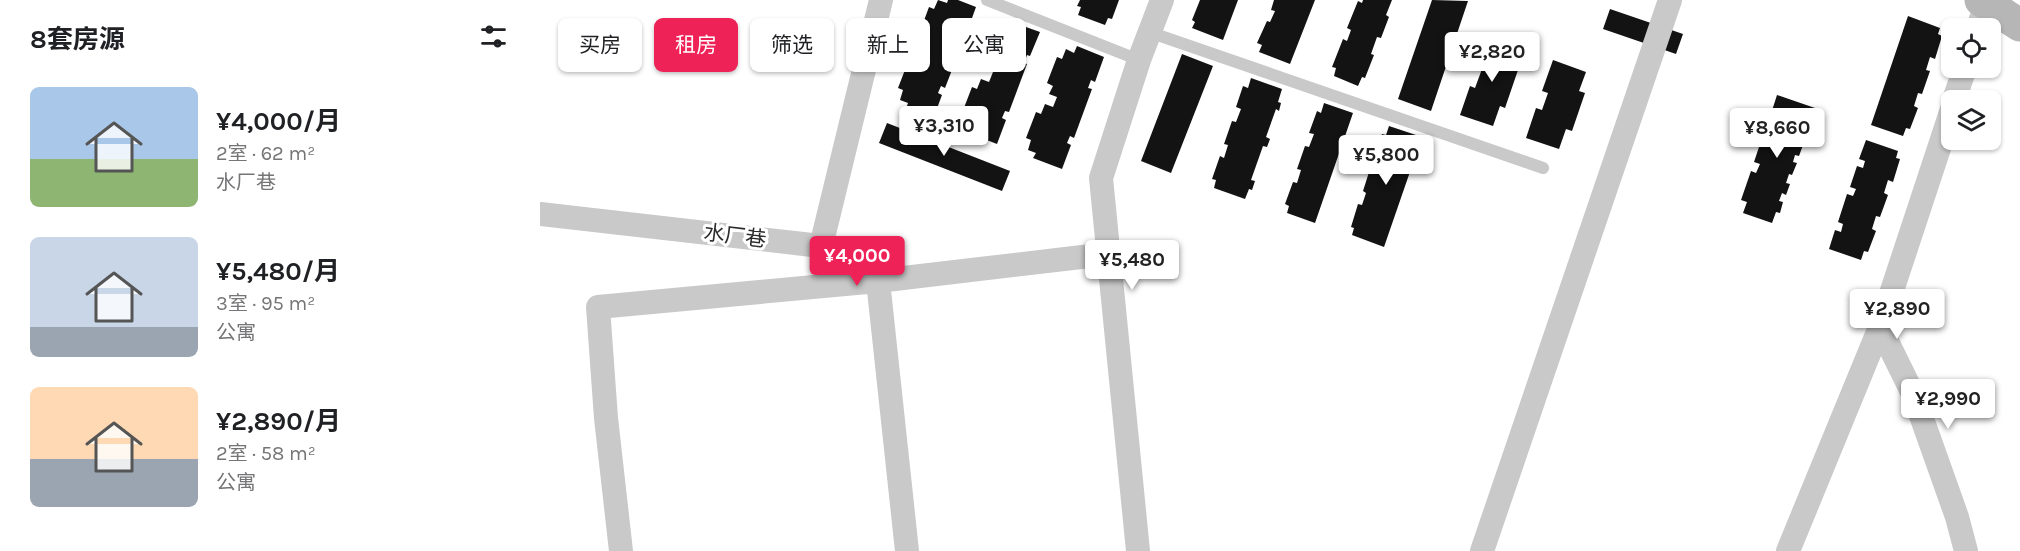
<!DOCTYPE html>
<html lang="zh">
<head>
<meta charset="utf-8">
<style>
	:root { --surface:#fff; --page:#f2f2f2; --text:#202124; --muted:#757577; --accent:#ef2258 }
	body { margin:0; font-family:Karla,"Noto Sans SC",sans-serif; background:var(--page); color:var(--text); height:100vh; display:flex; flex-direction:column; font-size:22px; white-space:nowrap }
	* { box-sizing:border-box; margin:0 }
	p { font-size:20px; color:var(--muted) }
	.icon { flex:none; width:33px; height:33px; fill:none; stroke:currentColor; stroke-width:2; stroke-linecap:round; stroke-linejoin:round }
	.map { position:relative; flex:1; overflow:hidden }
	.panel { display:flex; flex-direction:column; background:var(--surface); width:540px }
	.panel>* { flex:none }
	.hud { position:absolute; left:18px; top:18px; width:570px; height:54px; display:flex; gap:12px }
	.tools { position:absolute; left:1401px; top:18px; display:grid; gap:12px }
	.tools a { display:grid; place-items:center; width:60px; height:60px; border-radius:9px; background:var(--surface); box-shadow:0 2px 4px #0004; font-size:30px }
	.price { position:absolute; translate:-50% -51px; padding:0 14px; border-radius:6px; background:#fff; color:#222; font-size:20px; line-height:39px; filter:drop-shadow(0 2px 3px #0008) }
	.price::after { content:''; position:absolute; left:50%; top:36px; width:18px; height:14px; margin-left:-9px; background:inherit; clip-path:polygon(0 0,100% 0,50% 100%) }
	.price.on { background:var(--accent); color:#fff }
	ul { padding:0; list-style:none }
	li { display:flex; align-items:center; gap:18px; height:150px; padding:0 30px }
	li span { display:grid; place-items:center; flex:none; width:168px; height:120px; border-radius:9px; color:#555 }
	li>.icon { margin-inline-start:auto }
	span .icon { width:72px; height:72px; fill:#fffc; stroke-width:1 }
	li b { font-size:26px }
	h2 { display:flex; justify-content:space-between; align-items:center; height:72px; padding:0 30px; font-size:26px }
	.pill { padding:0 21px; border-radius:9px; background:var(--surface); box-shadow:0 2px 4px #0004; font-size:21px; line-height:54px }
	.pill.on { background:var(--accent); color:#fff }
	main { display:flex; flex:1; min-height:0 }
	.map>svg:first-child { display:block }
	.building { fill:#131313 }
	.lines { fill:none; stroke-linecap:round; stroke-linejoin:round }
	.service { stroke:#c9c9c9; stroke-width:12 }
	.minor { stroke:#c9c9c9; stroke-width:24 }
	.secondary { stroke:#b6b6b6; stroke-width:33 }
	.labels { text-anchor:middle; dominant-baseline:central; stroke-width:6; stroke-linejoin:round; paint-order:stroke }
	.street-label { font-size:21px; fill:#2c2c2c; stroke:#fff }
</style>
</head>
<body>
<main>
<section class="panel">
<h2>8套房源<svg class="icon" aria-label="filters" viewBox="0 0 24 24"><path d="M4 7h16M4 17h16"/><circle cx="9" cy="7" r="2"/><circle cx="15" cy="17" r="2"/></svg></h2>
<ul>
<li><span style="background:linear-gradient(#a9c7e8 60%,#8fb573 0)"><svg class="icon" aria-label="home" viewBox="0 0 24 24"><path d="M3 11l9-7 9 7M6 9v11h12V9"/></svg></span><div><b>¥4,000/月</b><p>2室 · 62 m²</p><p>水厂巷</p></div></li>
<li><span style="background:linear-gradient(#c9d6e8 75%,#9aa5b1 0)"><svg class="icon" aria-label="home" viewBox="0 0 24 24"><path d="M3 11l9-7 9 7M6 9v11h12V9"/></svg></span><div><b>¥5,480/月</b><p>3室 · 95 m²</p><p>公寓</p></div></li>
<li><span style="background:linear-gradient(#ffd9b3 60%,#9aa5b1 0)"><svg class="icon" aria-label="home" viewBox="0 0 24 24"><path d="M3 11l9-7 9 7M6 9v11h12V9"/></svg></span><div><b>¥2,890/月</b><p>2室 · 58 m²</p><p>公寓</p></div></li>
</ul>
</section>
<div class="map">
<svg width="1480" height="551" viewBox="0 0 1480 551">
	<rect width="100%" height="100%" fill="#fff"/>
	<path class="building" d="M398,0l9,3 1,-3h10l18,7 -9,25 -4,-2 -3,8 4,1 -19,49 -4,-2 -3,7 4,2 -9,24 -27,-10 2,-6 -8,-3 3,-10 -5,-2 10,-26 5,2 4,-10 8,3 4,-9 -8,-4 3,-8 -5,-2 10,-27 5,2z
		M540,0h39l-7,19 -4,-1 -3,7 -27,-10 3,-8 -4,-1z
		M660,0h38l-15,40 -31,-12 3,-6 -3,-2z
		M734,0h41l-25,64 -31,-12 3,-7 -5,-2 10,-22 3,1 5,-11 -4,-1z
		M823,0h29l-6,15 3,2 -8,21 -4,-1 -6,17 3,1 -9,23 -3,-1 -4,9 -24,-10 2,-8 -4,-1 11,-28 4,2 4,-11 -4,-2 11,-27 4,2z
		M892,0l36,1 -37,110 -33,-12z
		M1070,9l73,25 -7,20 -73,-25z
		M1368,16l32,12 -2,6 4,2 -7,23 -5,-2 -4,13 4,1 -8,23 -4,-1 -4,13 4,2 -8,21 -4,-1 -3,8 -32,-11z
		M472,22l28,10 -10,24 -3,-1 -3,8 3,1 -18,48 -4,-1 -3,7 4,2 -9,24 -28,-11 2,-5 -8,-3 4,-10 -5,-2 10,-26 5,2 4,-10 8,3 4,-10 -8,-3 3,-9 -5,-2 10,-26 5,2 4,-10 8,3z
		M947,38l33,11 -7,19 5,2 -13,38 -5,-2 -7,20 -33,-11 10,-29 5,2 7,-19 -6,-1z
		M537,46l27,11 -9,25 -4,-2 -3,8 4,1 -18,49 -4,-2 -3,7 4,2 -9,24 -29,-11 3,-5 -8,-3 3,-10 -5,-2 10,-26 5,2 4,-10 8,3 4,-10 -8,-3 4,-8 -6,-3 10,-26 5,2 4,-10 8,4z
		M642,54l31,12 -42,107 -30,-12z
		M1013,60l33,12 -7,19 6,2 -13,38 -6,-2 -7,20 -33,-11 10,-30 6,2 6,-17 -6,-2z
		M711,78l31,11 -4,13 3,1 -2,8 -3,-2 -10,28 4,2 -3,8 -4,-1 -12,34 4,1 -3,9 -3,-1 -4,10 -31,-11 2,-8 -4,-1 8,-23 4,2 4,-13 -4,-1 8,-23 4,1 5,-13 -5,-2 7,-21 5,2z
		M1237,95l38,13 -3,9 -3,-1 -3,8 4,1 -4,11 -4,-2 -3,10 4,1 -4,11 -4,-1 -2,7 4,1 -5,12 -3,-1 -3,9 4,1 -4,11 -4,-2 -3,8 4,1 -3,11 -4,-1 -4,11 -29,-10 4,-11 -6,-2 10,-29 5,2 4,-9 -6,-2 10,-30 6,2 3,-9 -5,-2z
		M784,103l29,10 -38,110 -28,-10 2,-7 -4,-2 8,-22 4,1 4,-13 -4,-1 8,-23 4,1 5,-13 -5,-1 8,-22 4,2z
		M347,123l123,48 -8,20 -123,-48z
		M849,126l33,11 -38,110 -32,-12 2,-7 -3,-1 7,-23 4,1 4,-12 -3,-2 7,-22 4,1 4,-13 -3,-2 7,-21 4,1z
		M1326,140l32,11 -2,7 4,1 -7,23 -5,-2 -4,13 4,2 -8,22 -4,-1 -4,13 4,2 -8,21 -4,-1 -3,9 -32,-11 6,-19 6,2 2,-8 -5,-2 9,-28 6,2 3,-7 -6,-2 7,-21 6,2 2,-7 -6,-2z"/>
	<g class="lines">
		<path class="service" d="M447,0l152,60
			M609,32l394,136"/>
		<path class="minor" d="M1438,28l8,-24
			M1414,100l11,-32
			M0,214l281,32 60,-246
			M1340,327l34,69 43,121 9,34
			M81,551l-15,-133 -8,-111 280,-26
			M367,551l-29,-270 229,-27
			M598,551l-37,-373 38,-118 23,-60
			M942,551l188,-551
			M1248,551l92,-224 72,-218"/>
		<path class="secondary" d="M1441,0l39,25"/>
	</g>
	<g class="labels">
		<g class="street-label">
			<text transform="translate(195 236) rotate(7)">水厂巷</text>
		</g>
	</g>
</svg>
<div class="tools">
<a><svg class="icon" aria-label="locate" viewBox="0 0 24 24"><circle cx="12" cy="12" r="6"/><path d="M12 2v4M12 18v4M2 12h4M18 12h4"/></svg></a>
<a><svg class="icon" aria-label="layers" viewBox="0 0 24 24"><path d="M12 4l9 5-9 5-9-5zM3 14l9 5 9-5"/></svg></a>
</div>
<b class="price" style="left:952px;top:83px">¥2,820</b>
<b class="price" style="left:404px;top:157px">¥3,310</b>
<b class="price" style="left:1237px;top:159px">¥8,660</b>
<b class="price" style="left:846px;top:186px">¥5,800</b>
<b class="price on" style="left:317px;top:287px">¥4,000</b>
<b class="price" style="left:592px;top:291px">¥5,480</b>
<b class="price" style="left:1357px;top:340px">¥2,890</b>
<b class="price" style="left:1408px;top:430px">¥2,990</b>
<div class="hud">
<a class="pill">买房</a>
<a class="pill on">租房</a>
<a class="pill">筛选</a>
<a class="pill">新上</a>
<a class="pill">公寓</a>
</div>
</div>
</main>
</body>
</html>
